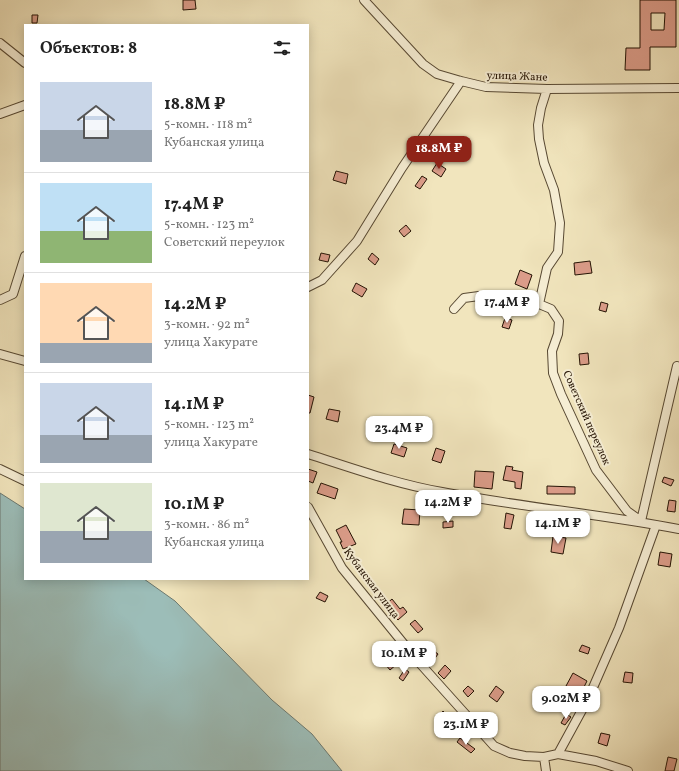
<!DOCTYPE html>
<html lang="ru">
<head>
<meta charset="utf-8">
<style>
	:root { --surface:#fff; --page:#f2f2f2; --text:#222; --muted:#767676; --line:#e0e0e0; --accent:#8f2418 }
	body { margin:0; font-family:Vollkorn,serif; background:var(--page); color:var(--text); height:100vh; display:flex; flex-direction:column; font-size:15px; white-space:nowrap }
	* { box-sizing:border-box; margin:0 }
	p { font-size:13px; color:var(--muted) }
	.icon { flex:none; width:22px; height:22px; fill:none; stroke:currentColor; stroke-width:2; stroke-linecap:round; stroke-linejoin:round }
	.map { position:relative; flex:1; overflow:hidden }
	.panel { position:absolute; left:24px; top:24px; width:285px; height:556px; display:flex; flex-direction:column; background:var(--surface); border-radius:0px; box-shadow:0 2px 10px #0003 }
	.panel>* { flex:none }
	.price { position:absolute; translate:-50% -34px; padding:0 9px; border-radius:8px; background:#fff; color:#222; font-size:13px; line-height:26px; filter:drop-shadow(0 1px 2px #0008) }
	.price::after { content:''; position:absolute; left:50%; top:24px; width:12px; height:9px; margin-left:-6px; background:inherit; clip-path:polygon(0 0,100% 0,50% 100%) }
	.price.selected { background:var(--accent); color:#fff }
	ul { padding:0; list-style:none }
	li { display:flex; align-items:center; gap:12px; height:100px; padding:0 16px }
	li+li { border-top:1px solid var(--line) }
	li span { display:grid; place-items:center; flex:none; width:112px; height:80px; border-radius:0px; color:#555 }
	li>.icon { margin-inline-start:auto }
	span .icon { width:48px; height:48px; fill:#fffc; stroke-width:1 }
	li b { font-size:17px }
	h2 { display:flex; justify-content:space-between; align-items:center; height:48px; padding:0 16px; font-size:17px }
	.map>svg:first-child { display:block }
	.water { fill:#9cbdb8; stroke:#6c7970 }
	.building { fill:#db9c89; stroke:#241304; fill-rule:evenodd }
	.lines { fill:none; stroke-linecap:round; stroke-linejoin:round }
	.minor-casing { stroke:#574832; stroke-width:10 }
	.minor { stroke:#f6eed4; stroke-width:8 }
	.labels { text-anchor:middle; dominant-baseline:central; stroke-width:4; stroke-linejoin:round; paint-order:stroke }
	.street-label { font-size:11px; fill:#241304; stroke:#f6eed4 }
</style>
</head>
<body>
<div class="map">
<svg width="679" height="771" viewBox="0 0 679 771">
	<rect width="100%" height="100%" fill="#f1e5bd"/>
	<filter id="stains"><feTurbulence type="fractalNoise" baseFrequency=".005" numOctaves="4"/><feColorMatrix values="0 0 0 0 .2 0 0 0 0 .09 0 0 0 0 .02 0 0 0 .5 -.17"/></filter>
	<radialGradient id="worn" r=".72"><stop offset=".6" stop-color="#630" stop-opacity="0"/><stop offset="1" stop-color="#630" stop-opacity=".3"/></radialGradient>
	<path class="water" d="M0,493l25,16v70h119l31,22 97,99 40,34 30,37h-342z"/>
	<path class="building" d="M183,0h12l1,9 -13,1z
		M640,0h36v47h-26v23h-25l1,-22h14zM651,13h14l-1,17h-13z
		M32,15h6l-1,8h-5z
		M437,163l9,6 -5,8 -9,-6z
		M336,171l12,3 -2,10 -13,-4z
		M422,176l5,3 -7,10 -5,-3z
		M406,225l5,6 -7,6 -5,-6z
		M321,253l9,2 -2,7 -9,-2z
		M372,253l7,6 -4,6 -7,-6z
		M590,261l2,12 -17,2 -1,-12z
		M520,270l12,5 -5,14 -12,-5z
		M356,283l11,6 -5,8 -10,-6z
		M601,302l7,2 -2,8 -7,-2z
		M505,318l7,2 -3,9 -7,-2z
		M588,353l1,11 -9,1 -1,-11z
		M308,395l6,2 -4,16h-2z
		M329,409l11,2 -2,11 -12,-3z
		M394,444l13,4 -3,9 -13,-4z
		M436,448l9,3 -4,12 -9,-3z
		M506,466l7,1 -1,3 11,2 -2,17 -6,-1v-6l-12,-2z
		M308,469l9,3 -4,11 -5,-2z
		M475,471l19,1 -2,17 -18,-2z
		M664,477l10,3 -3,6 -9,-4z
		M321,483l17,6 -3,10 -18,-6z
		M547,486l28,1v7h-28z
		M669,500l7,1 -1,11 -8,-1z
		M404,509l16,1 -1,15 -17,-1z
		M506,513l8,2 -3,14 -7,-1z
		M453,521v6l-10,1v-6z
		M346,525l10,19 -13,5 -3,-7h2l-6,-12z
		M553,536l13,2 -3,16 -12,-2z
		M660,552l12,2 -2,13 -12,-2z
		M320,592l8,4 -3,6 -9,-4z
		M392,599l8,10 3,-2 4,5 -9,8 -14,-14z
		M415,620l8,9 -5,4 -8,-9z
		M582,645l8,3 -2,6 -9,-3z
		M431,649l7,5 -7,10 -7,-6z
		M386,652l11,12 -7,6 -10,-12z
		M445,665l6,6 -7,8 -6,-6z
		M405,669l4,3 -6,9 -4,-3z
		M625,672l8,1 -1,10 -9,-1z
		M573,673l14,8 -6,12 -15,-7z
		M468,686l6,5 -6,6 -5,-6z
		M496,686l8,6 -7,10 -8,-6z
		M443,711l7,7 -5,6 -7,-7z
		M566,714l5,3 -6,8 -4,-2z
		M601,733l9,2 -3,11 -9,-3z
		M460,738l15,11 -4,4 -14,-11z
		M668,757l9,2 -3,12h-9z"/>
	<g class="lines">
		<g class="minor-casing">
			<path id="minor" d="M364,0l59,64 14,10 24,7 25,6 61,2 132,-1
				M0,43l25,20
				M0,114l25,-9
				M308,287l14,-7 35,-39 45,-73 59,-87
				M0,300l13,-6 12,-38
				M539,304l8,-36 11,-16 2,-29 -6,-33 -10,-27 -5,-24 -1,-14 3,-17 6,-19
				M454,309l10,-11 15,-2 60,8 12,5 8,12 -1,13 -6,17 1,22 8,21 35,76 31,41 14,10 36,-155
				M0,354l25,7
				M308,454c44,14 88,30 134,38 79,15 158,22 237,37
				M0,469l25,12
				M308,507l34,61 74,91 78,87 16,7 15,3 19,1 14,-3 38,7 32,10
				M558,754l30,-55 31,-71 37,-103
				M544,757l2,14"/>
		</g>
		<use href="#minor" class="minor"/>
	</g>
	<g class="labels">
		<g class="street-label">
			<text transform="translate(517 77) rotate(2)">улица Жане</text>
			<text transform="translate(586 418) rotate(66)">Советский переулок</text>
			<text transform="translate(371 584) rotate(53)">Кубанская улица</text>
		</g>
	</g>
	<rect width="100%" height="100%" filter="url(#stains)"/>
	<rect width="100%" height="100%" fill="url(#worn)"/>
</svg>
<b class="price selected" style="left:439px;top:170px">18.8M ₽</b>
<b class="price" style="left:507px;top:324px">17.4M ₽</b>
<b class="price" style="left:399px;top:450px">23.4M ₽</b>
<b class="price" style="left:448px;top:524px">14.2M ₽</b>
<b class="price" style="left:558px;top:545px">14.1M ₽</b>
<b class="price" style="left:404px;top:675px">10.1M ₽</b>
<b class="price" style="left:566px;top:720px">9.02M ₽</b>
<b class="price" style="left:466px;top:746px">23.1M ₽</b>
<section class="panel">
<h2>Объектов: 8<svg class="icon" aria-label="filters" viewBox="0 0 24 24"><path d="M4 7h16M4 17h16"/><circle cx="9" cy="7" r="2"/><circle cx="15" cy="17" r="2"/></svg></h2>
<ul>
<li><span style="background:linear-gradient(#c9d6e8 60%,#9aa5b1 0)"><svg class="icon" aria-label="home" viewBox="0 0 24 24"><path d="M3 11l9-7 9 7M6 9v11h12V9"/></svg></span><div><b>18.8M ₽</b><p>5-комн. · 118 m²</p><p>Кубанская улица</p></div></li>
<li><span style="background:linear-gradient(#bfe0f5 60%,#8fb573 0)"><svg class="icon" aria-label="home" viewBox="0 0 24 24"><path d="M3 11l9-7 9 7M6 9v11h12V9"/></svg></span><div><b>17.4M ₽</b><p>5-комн. · 123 m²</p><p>Советский переулок</p></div></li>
<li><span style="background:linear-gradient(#ffd9b3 75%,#9aa5b1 0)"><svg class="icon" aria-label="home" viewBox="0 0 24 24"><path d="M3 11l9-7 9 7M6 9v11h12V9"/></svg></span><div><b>14.2M ₽</b><p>3-комн. · 92 m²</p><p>улица Хакурате</p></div></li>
<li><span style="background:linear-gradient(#c9d6e8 65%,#9aa5b1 0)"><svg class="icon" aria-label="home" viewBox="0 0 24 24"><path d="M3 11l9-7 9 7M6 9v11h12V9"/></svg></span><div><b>14.1M ₽</b><p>5-комн. · 123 m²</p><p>улица Хакурате</p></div></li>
<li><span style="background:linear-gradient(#dfe7d0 60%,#9aa5b1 0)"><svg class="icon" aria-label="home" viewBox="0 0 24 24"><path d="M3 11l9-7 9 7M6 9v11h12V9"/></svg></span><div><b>10.1M ₽</b><p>3-комн. · 86 m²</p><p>Кубанская улица</p></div></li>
</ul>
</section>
</div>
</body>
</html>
